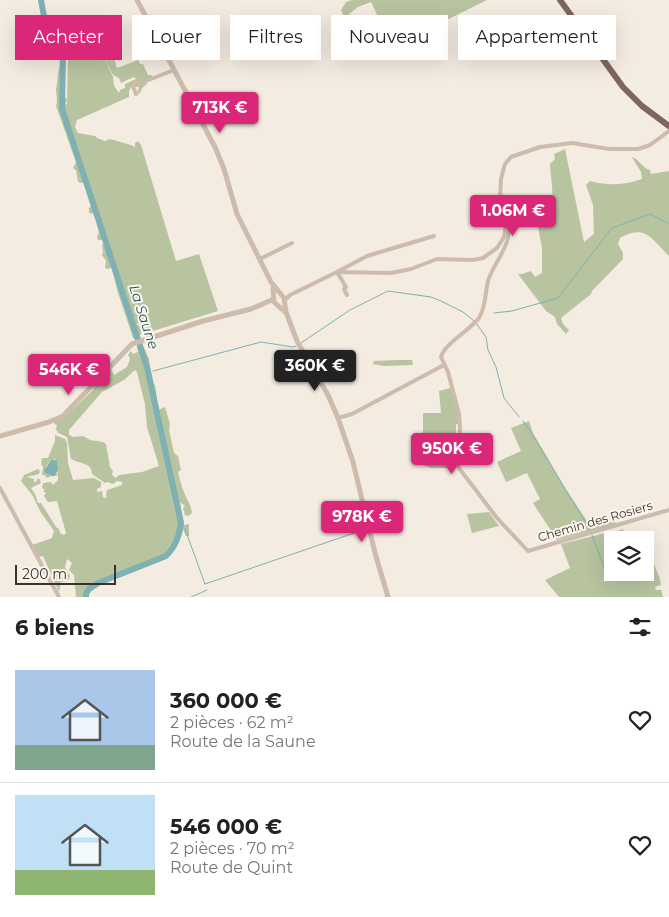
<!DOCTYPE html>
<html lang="fr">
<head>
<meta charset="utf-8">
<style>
	:root { --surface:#fff; --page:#f2f2f2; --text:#222; --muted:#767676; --line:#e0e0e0; --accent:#db2777 }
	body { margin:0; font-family:Montserrat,sans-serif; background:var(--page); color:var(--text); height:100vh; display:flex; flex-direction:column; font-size:19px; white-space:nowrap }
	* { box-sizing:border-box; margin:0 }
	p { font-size:16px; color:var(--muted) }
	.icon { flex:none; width:28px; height:28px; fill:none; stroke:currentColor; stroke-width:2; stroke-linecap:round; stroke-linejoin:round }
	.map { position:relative; height:597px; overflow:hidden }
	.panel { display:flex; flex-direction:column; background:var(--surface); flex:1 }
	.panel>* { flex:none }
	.top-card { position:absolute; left:15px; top:15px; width:640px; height:45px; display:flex; gap:10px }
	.fabs { position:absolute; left:604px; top:531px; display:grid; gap:10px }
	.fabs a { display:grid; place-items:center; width:50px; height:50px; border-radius:0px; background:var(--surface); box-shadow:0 5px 20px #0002; font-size:25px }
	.scale { position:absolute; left:15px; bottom:12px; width:101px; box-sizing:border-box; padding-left:5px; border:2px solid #3b302b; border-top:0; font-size:14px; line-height:18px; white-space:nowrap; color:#3b302b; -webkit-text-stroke:4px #fbf5ee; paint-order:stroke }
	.price { position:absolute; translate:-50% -42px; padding:0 11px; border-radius:5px; background:var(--accent); color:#fff; font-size:16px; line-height:32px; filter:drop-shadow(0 1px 2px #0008) }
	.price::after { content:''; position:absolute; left:50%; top:30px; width:15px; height:11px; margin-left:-8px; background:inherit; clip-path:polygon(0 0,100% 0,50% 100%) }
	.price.on { background:#222; color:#fff }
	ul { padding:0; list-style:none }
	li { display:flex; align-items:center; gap:15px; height:125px; padding:0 15px }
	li+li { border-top:1px solid var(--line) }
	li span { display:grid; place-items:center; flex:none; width:140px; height:100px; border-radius:0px; color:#555 }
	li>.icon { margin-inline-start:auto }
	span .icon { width:60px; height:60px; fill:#fffc; stroke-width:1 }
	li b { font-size:21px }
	h2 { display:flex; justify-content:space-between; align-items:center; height:60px; padding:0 15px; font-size:21px }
	.pill { padding:0 18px; border-radius:0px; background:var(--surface); box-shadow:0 5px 20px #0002; font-size:18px; line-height:45px }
	.pill.on { background:var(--accent); color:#fff }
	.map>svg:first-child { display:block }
	.green { fill:#b8c4a0; fill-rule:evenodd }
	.water { fill:#7fb0b2 }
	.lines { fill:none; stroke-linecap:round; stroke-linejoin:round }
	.stream { stroke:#7fb0b2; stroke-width:1 }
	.river { stroke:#7fb0b2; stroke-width:6 }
	.minor { stroke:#cdbbac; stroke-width:4 }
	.tertiary { stroke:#cdbbac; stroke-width:5 }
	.primary { stroke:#7d675c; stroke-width:6 }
	.labels { text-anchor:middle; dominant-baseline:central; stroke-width:4; stroke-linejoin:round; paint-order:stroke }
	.street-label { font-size:12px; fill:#3b302b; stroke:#fbf5ee }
	.water-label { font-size:14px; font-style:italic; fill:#1f5a5e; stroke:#fbf5ee }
</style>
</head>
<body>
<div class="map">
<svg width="669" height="597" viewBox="0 0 669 597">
	<rect width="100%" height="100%" fill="#f4ebe1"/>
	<path class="green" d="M352,0h135c-22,10 -82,45 -104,38l-2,-15 -10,-21 -13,5 -10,8h-5l-2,-5 5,-8z
		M55,30l15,4 12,12 13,-5 5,5 1,-5 7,-2 9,29 21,-8 2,4h3l5,11h4l-1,4 -4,2v3l-5,4 -2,5 -3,1 2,-7h-8l-2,4v6l-52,23 -2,7 3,6 17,3 2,2 8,3 5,-2 21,6 4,2v-4l3,-2 3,4 35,116 23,-7 19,57 -72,22h-2l-5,-10 -2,1 4,4v6l-5,6 -3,-2 -16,-48 -5,-23 -4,2 -3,-1 1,-7 -4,-6 1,-3 -1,-7 2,-1 -1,-4h-5l-1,-3 2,-4 -4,-19 -6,-1v-5l2,-2 -7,-25 -2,2 -4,-1 -2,-12 -3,-2 3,-6 -20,-56c2,-6 0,-11 0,-17 2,-9 1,-20 6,-28l3,2 -1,33 3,4 -2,5 2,-1 1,-51 -5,-13zM102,52l11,23 6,3 2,5 13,-6 2,2 -11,5v4l-5,2 -1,3 -5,-7 -1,-9z
		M565,149l19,93 10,-8 -1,-29 -7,-20 4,-4c19,5 35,4 52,-2l-1,-7 -9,-15c7,2 10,11 18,13l1,4 18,-3v85c-18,-18 -24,-32 -49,-18l-2,6 5,9v6l-31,32 -1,3 -30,24 2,6 6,6 -3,4 -9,-10 -2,-7 -9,-6 -28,-37h4l9,-3 4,6 7,-4v-25l-4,-21 7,-8 7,1v5l3,-2 -5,-59 5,-5 -1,-5z
		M142,344l7,15 3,24 3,2c2,8 1,16 3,25l7,-3 5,17 -1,6 5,23 4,3 3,14 -3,2c2,8 4,17 8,25 3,6 5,9 6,16l-4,3 -3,-1 -2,-7 2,-2 -5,-4 4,23 5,-1v12h-3l-3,-7c-4,13 -8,22 -18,30l-68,27 -8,6 -1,5h-12l-2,-22 -5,-5 3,-7 -5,-4 -2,8 5,9 -2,5 -7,1 -2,10 -16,-36 -5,1 -6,-12 20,-7 2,-7 -14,-20 -7,-15 -12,-15 3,-6 14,-6 2,2 -1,3 -12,3 7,2v3h2l2,-4 2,2 1,3 -10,5 4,6 3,9h3l15,24 3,2 1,4 4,2 2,-2 -9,-32 -9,1 -4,-6 2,-3 -3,-2 2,-1 -3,-2 1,-5 8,-1 2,3 5,-5v-5l-3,1 3,-3 -3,-14h-3l-6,7 -1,7 7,3 -6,2 -1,-3h-3l1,-8 -2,-3 1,-6h6l7,-17v-6l10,4 2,4 1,20 5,17 21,-2 7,4v5l-4,2v3l5,-1 1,6 2,1 2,-1 -1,-2 1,-5 15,-5v-3l-5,-1 -4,3 -5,-2 -3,1 -13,-9c0,-12 -13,-10 -21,-15l-4,-22 -9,-4 -2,-4 1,-4 -3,-1 1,-3 9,-3 29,-28c2,-6 13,-15 18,-21l3,6 13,-8 3,-8 -2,-4 3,-4 2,3 5,-2 -1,-7zM135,370l2,2 8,32 2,23 12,39 -17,6 -23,3 -3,3 -4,-3 1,-4 -3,-4 -4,-23 -3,-2 -13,-2 -7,-4 -10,1 -4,-2v-5l33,-38 22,-12z
		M397,360h15l1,5 -29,1 -11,-2 1,-3z
		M451,388l7,25 -1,2h1l1,9h-3v44h-25l-8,-3v-52h18l-2,-22z
		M529,421l4,12 32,55 26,39 24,-6 1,3 -59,16 -24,-37 7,-4 -13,-26 -21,9 -9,-20 24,-11 -10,-23z
		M489,512l10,14 -27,7 -5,-19z
		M623,529l3,11h-14v32h33v-6l9,-2 6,15 1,6 -6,2 1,3h5l2,7h-104l-14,-17 25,-12 -9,-24 44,-11h8z"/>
	<path class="water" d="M52,459l5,2 1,9 -3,6h-3l-7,-3 -1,-3z"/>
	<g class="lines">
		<path class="stream" d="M494,313l18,-2 46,-13 54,-70 38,-14 19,10
			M476,323l10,14 2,13 8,17 8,31 15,19
			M301,343l49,-33 38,-19 43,6 10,4 22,11 11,9
			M153,371l108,-29 32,5 3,-1
			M148,373h2
			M523,421l9,13 58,96
			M180,525l3,2
			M185,529l20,55
			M592,535l17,46
			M205,584l158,-54
			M191,597l16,-7"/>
		<path class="river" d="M41,0l4,22 3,8 10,11 5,11 -1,57 85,258 34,156c-2,13 -5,23 -15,33l-68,27 -9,6 -3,5v3"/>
		<path class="minor" d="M136,94l-3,-8 41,-16
			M505,219c3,7 4,12 3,19 -4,16 -15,27 -20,43 -3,12 -2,26 -9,37 -9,12 -35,26 -38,39l7,15 11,42 1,14 -2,31 1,9 38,50 31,33 141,-41
			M260,259l32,-16
			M347,295l-3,-6 2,-2 -9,-15 30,-16 67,-20
			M284,301l6,-6 47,-23 54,1 20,-4 26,-10 36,1 10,-2 14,-10 7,-11 2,-13 -6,-25 1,-20 4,-15 6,-7 29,-10 32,-4 37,6h29l12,-4 19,-14
			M338,418l14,-4 92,-49
			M0,488l59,109"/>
		<path class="tertiary" d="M137,0l78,147 9,22 13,45 34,68 13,16 2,14 11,29 31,54 10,23 15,44 22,91 13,44
			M273,288l1,14 11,10
			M0,436l49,-14 14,-6 69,-72 71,-23 48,-12 23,-10"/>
		<path class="primary" d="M560,0l63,87 19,19 27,20"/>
	</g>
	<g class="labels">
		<g class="street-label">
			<text transform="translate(595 521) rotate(-16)">Chemin des Rosiers</text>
		</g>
		<g class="water-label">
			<text transform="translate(144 317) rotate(72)">La Saune</text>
		</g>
	</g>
</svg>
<div class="fabs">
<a><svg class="icon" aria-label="layers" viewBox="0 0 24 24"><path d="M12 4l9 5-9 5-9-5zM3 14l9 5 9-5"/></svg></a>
</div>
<div class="scale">200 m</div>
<b class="price" style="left:220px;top:134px">713K €</b>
<b class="price" style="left:513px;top:237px">1.06M €</b>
<b class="price on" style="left:315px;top:392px">360K €</b>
<b class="price" style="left:69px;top:396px">546K €</b>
<b class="price" style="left:452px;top:475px">950K €</b>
<b class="price" style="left:362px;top:543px">978K €</b>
<div class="top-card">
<a class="pill on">Acheter</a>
<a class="pill">Louer</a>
<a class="pill">Filtres</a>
<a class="pill">Nouveau</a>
<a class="pill">Appartement</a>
</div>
</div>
<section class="panel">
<h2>6 biens<svg class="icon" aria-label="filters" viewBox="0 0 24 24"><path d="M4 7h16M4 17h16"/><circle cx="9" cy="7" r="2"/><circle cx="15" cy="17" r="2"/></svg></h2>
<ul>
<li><span style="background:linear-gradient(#a9c7e8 75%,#7fa58c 0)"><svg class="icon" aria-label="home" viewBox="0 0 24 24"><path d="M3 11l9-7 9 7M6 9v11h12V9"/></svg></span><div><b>360 000 €</b><p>2 pièces · 62 m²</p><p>Route de la Saune</p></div><svg class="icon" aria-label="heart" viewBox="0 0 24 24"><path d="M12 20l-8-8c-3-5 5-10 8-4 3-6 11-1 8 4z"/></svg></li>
<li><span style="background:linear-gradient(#bfe0f5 75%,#8fb573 0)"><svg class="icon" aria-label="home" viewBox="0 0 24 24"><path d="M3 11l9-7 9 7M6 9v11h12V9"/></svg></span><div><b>546 000 €</b><p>2 pièces · 70 m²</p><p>Route de Quint</p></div><svg class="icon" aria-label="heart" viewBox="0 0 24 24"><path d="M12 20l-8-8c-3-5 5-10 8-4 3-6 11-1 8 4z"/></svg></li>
</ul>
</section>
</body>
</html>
